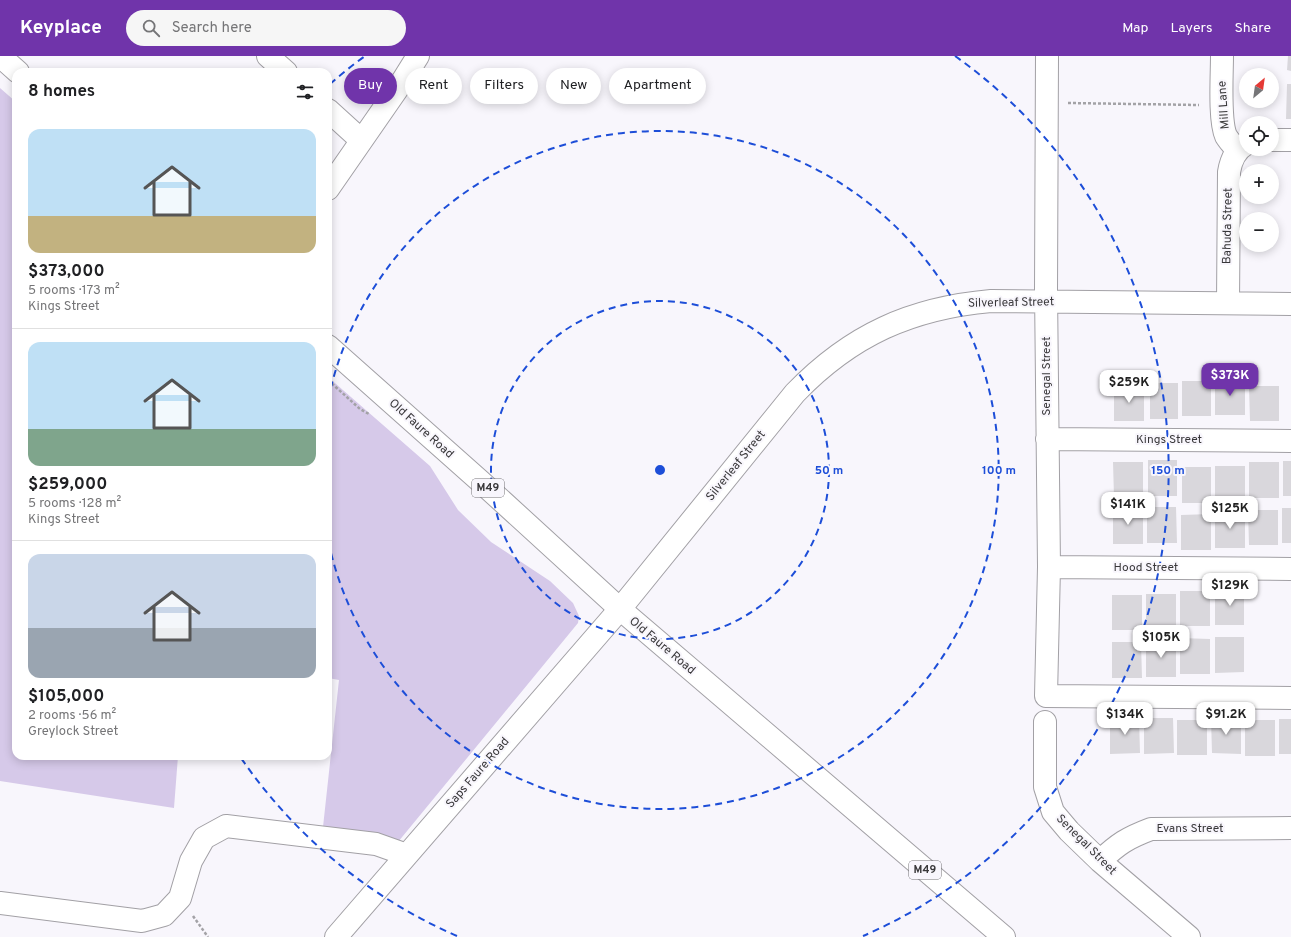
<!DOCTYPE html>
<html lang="en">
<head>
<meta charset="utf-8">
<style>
	:root { --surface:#fff; --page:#f6f6f6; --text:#202124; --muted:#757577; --line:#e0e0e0; --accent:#7034aa }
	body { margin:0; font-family:Overpass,sans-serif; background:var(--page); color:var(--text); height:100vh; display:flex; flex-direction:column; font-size:15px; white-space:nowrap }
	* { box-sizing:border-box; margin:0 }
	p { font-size:13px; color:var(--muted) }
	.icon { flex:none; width:22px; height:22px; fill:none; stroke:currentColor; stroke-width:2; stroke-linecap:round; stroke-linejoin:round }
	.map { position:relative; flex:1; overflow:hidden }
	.side { position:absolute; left:12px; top:12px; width:320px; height:692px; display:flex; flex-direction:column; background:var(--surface); border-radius:12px; box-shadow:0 2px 10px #0003 }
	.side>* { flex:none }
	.top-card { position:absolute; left:344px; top:12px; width:380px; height:36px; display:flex; gap:8px }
	.needle { width:26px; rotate:29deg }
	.tools { position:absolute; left:1239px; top:12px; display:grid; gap:8px }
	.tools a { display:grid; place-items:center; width:40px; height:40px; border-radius:50%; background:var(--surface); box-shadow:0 2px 10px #0003; font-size:20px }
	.price { position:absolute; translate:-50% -34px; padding:0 9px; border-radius:8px; background:#fff; color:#222; font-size:13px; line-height:26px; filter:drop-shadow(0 1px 2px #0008) }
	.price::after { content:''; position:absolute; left:50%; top:24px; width:12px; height:9px; margin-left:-6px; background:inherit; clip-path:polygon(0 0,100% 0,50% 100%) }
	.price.on { background:var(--accent); color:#fff }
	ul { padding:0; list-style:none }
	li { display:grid; align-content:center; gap:8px; height:212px; padding:0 16px }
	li+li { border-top:1px solid var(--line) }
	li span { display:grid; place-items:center; height:124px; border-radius:12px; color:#555 }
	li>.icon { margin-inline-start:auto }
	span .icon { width:72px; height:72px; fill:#fffc; stroke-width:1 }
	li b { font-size:17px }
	h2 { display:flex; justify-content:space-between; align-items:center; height:48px; padding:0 16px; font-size:17px }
	.chip { padding:0 14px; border-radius:18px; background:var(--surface); box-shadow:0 2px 10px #0003; font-size:14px; line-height:36px }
	.chip.on { background:var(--accent); color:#fff }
	header { display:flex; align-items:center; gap:24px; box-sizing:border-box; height:56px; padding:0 20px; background:var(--accent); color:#fff }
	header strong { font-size:19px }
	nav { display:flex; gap:22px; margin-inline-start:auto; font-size:14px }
	.search { width:280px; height:36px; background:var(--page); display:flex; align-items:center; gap:10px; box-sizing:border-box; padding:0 14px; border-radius:22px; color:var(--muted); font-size:15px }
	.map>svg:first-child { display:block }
	.green { fill:#d6c9e9 }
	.building { fill:#d9d7dc }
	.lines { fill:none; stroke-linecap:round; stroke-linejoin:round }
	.minor-casing { stroke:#a2a0a5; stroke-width:24 }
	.major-casing { stroke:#a2a0a5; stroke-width:24 }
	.path { stroke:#a3a2a6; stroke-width:2.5; stroke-dasharray:3 2; stroke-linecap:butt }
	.minor { stroke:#fff; stroke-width:22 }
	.major { stroke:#fff; stroke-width:22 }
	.ring { fill:none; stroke:#1d4ed8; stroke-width:2; stroke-dasharray:7 5 }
	.labels { text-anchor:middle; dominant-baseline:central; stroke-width:4; stroke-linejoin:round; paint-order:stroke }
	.shield { fill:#f8f6fc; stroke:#727174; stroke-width:1 }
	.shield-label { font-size:11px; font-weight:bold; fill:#39383a }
	.street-label { font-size:12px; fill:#39383a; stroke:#f8f6fc }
	.centre { fill:#1d4ed8; stroke:#f8f6fc; stroke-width:2 }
	.ring-label { font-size:12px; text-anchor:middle; font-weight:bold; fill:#1d4ed8; stroke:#f8f6fc; stroke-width:4; stroke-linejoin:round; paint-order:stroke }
</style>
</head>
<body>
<header>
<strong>Keyplace</strong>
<div class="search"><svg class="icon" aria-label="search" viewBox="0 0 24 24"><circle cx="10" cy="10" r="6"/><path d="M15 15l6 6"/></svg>Search here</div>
<nav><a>Map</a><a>Layers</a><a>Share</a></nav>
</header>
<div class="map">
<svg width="1291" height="881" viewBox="0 0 1291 881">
	<rect width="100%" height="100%" fill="#f8f6fc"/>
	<path class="green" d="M0,32l16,14v654h162l-4,52 -174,-27z
		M328,321l102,89 28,44 33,32 59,39 23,22 6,13 -1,7 -180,219 -75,-15 16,-147 -11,-2z"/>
	<path class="building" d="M1288,0h3v15l-4,-1z
		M1287,28h4v35h-5z
		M1215,323h30v36h-30z
		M1182,325h29v35h-29z
		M1150,327h28v36h-28z
		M1114,330h30v35h-30z
		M1249,330h30v35h-29z
		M1148,404h29v36h-29z
		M1283,405h8v35h-8z
		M1113,406h30v35h-29z
		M1249,406h30v36h-30z
		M1215,410h30v35h-30z
		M1182,411h29v36h-29z
		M1147,451h29l1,36h-30z
		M1282,452h9v35h-9z
		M1113,453h30v35h-30z
		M1248,454h30v35h-29z
		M1215,457h30v35h-30z
		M1211,458v36h-30v-35z
		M1215,533h29v36h-29z
		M1180,535h30v35h-30z
		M1146,538h30v35h-30z
		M1112,539h30v35h-30z
		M1215,581h29v35l-29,1z
		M1180,582l30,1v35h-30z
		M1146,585h30v36h-30z
		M1112,586h29l1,36h-30z
		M1110,662h29l1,35 -30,1z
		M1144,662h29l1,35 -30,1z
		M1211,662h30v36l-29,-1z
		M1279,663h12v35h-12z
		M1177,664h30v35h-30z
		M1245,664h30v36h-30z"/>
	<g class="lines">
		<g class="minor-casing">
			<path id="minor" d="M268,0l18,16
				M1047,0l-1,234 3,277 -3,129 245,2
				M1222,0c0,19 -3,64 4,80 3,5 8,10 11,15
				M328,54l33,30
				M1272,84h19
				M328,133l70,-101 20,-32
				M1228,247l1,-131c2,-12 6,-22 17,-28
				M1047,383l244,2
				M1049,511l242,2
				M1045,666v65l8,25 16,19 31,30 89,76
				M1100,805c18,-17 27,-23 51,-32l140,-1
				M0,847l142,18 22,-6 16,-17 11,-37 13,-23 22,-12 150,18 31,11
				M336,881l284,-328 175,-216c56,-58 116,-85 196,-92l300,3"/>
		</g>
		<g class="major-casing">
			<path id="major" d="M0,0l18,16
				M328,290l152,135 140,128 384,328"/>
		</g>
		<path class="path" d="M1068,47l131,2
			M328,324l32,29 9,5
			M193,860l15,21"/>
		<use href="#minor" class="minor"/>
		<use href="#major" class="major"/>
	</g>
	<g class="ring">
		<circle cx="660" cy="414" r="169"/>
		<path d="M328 344A339 339 0 1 1 328 484"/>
		<path d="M457 880A508 508 0 0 1 241 702M330 28A508 508 0 0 1 365 0M955 0A508 508 0 0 1 863 880"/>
	</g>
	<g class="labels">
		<g class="shield">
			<rect x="472" y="423" width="32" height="18" rx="3"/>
			<rect x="909" y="805" width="32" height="18" rx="3"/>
		</g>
		<g class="shield-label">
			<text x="488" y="432">M49</text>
			<text x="925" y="814">M49</text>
		</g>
		<g class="street-label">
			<text transform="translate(1224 49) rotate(-94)">Mill Lane</text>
			<text transform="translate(1228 170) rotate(-89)">Bahuda Street</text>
			<text transform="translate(1011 247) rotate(-1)">Silverleaf Street</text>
			<text transform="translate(1047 320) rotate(-90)">Senegal Street</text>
			<text transform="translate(421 373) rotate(42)">Old Faure Road</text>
			<text x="1169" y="384">Kings Street</text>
			<text transform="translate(736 410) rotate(-51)">Silverleaf Street</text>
			<text x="1146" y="512">Hood Street</text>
			<text transform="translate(662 590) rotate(40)">Old Faure Road</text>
			<text transform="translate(478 717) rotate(-49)">Saps Faure Road</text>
			<text x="1190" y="773">Evans Street</text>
			<text transform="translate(1086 789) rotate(45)">Senegal Street</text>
		</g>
	</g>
	<circle cx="660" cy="414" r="6" class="centre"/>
	<g class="ring-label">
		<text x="829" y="418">50 m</text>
		<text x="999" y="418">100 m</text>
		<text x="1168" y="418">150 m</text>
	</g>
</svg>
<div class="tools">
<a><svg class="needle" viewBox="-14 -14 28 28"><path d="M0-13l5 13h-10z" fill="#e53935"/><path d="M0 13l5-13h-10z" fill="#757577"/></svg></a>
<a><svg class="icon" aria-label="locate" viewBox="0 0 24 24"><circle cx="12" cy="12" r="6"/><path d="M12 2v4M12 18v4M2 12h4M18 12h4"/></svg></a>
<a>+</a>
<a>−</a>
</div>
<b class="price on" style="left:1230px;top:341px">$373K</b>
<b class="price" style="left:1129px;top:348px">$259K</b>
<b class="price" style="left:1128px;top:470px">$141K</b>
<b class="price" style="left:1230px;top:474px">$125K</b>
<b class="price" style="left:1230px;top:551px">$129K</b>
<b class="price" style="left:1161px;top:603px">$105K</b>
<b class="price" style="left:1125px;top:680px">$134K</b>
<b class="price" style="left:1226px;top:680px">$91.2K</b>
<div class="top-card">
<a class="chip on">Buy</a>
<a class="chip">Rent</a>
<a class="chip">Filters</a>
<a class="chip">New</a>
<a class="chip">Apartment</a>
</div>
<section class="side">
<h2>8 homes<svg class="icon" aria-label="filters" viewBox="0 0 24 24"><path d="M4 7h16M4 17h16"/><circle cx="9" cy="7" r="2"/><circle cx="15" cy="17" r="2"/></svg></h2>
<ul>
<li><span style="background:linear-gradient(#bfe0f5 70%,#c2b280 0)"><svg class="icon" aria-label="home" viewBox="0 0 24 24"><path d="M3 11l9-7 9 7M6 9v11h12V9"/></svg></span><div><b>$373,000</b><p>5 rooms · 173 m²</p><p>Kings Street</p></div></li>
<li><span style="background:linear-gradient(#bfe0f5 70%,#7fa58c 0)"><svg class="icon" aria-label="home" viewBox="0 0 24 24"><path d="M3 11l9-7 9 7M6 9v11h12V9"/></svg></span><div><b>$259,000</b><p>5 rooms · 128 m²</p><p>Kings Street</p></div></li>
<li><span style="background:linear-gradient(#c9d6e8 60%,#9aa5b1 0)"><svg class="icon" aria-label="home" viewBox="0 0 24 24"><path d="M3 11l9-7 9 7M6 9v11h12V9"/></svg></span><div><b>$105,000</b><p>2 rooms · 56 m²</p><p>Greylock Street</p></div></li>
</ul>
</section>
</div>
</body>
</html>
